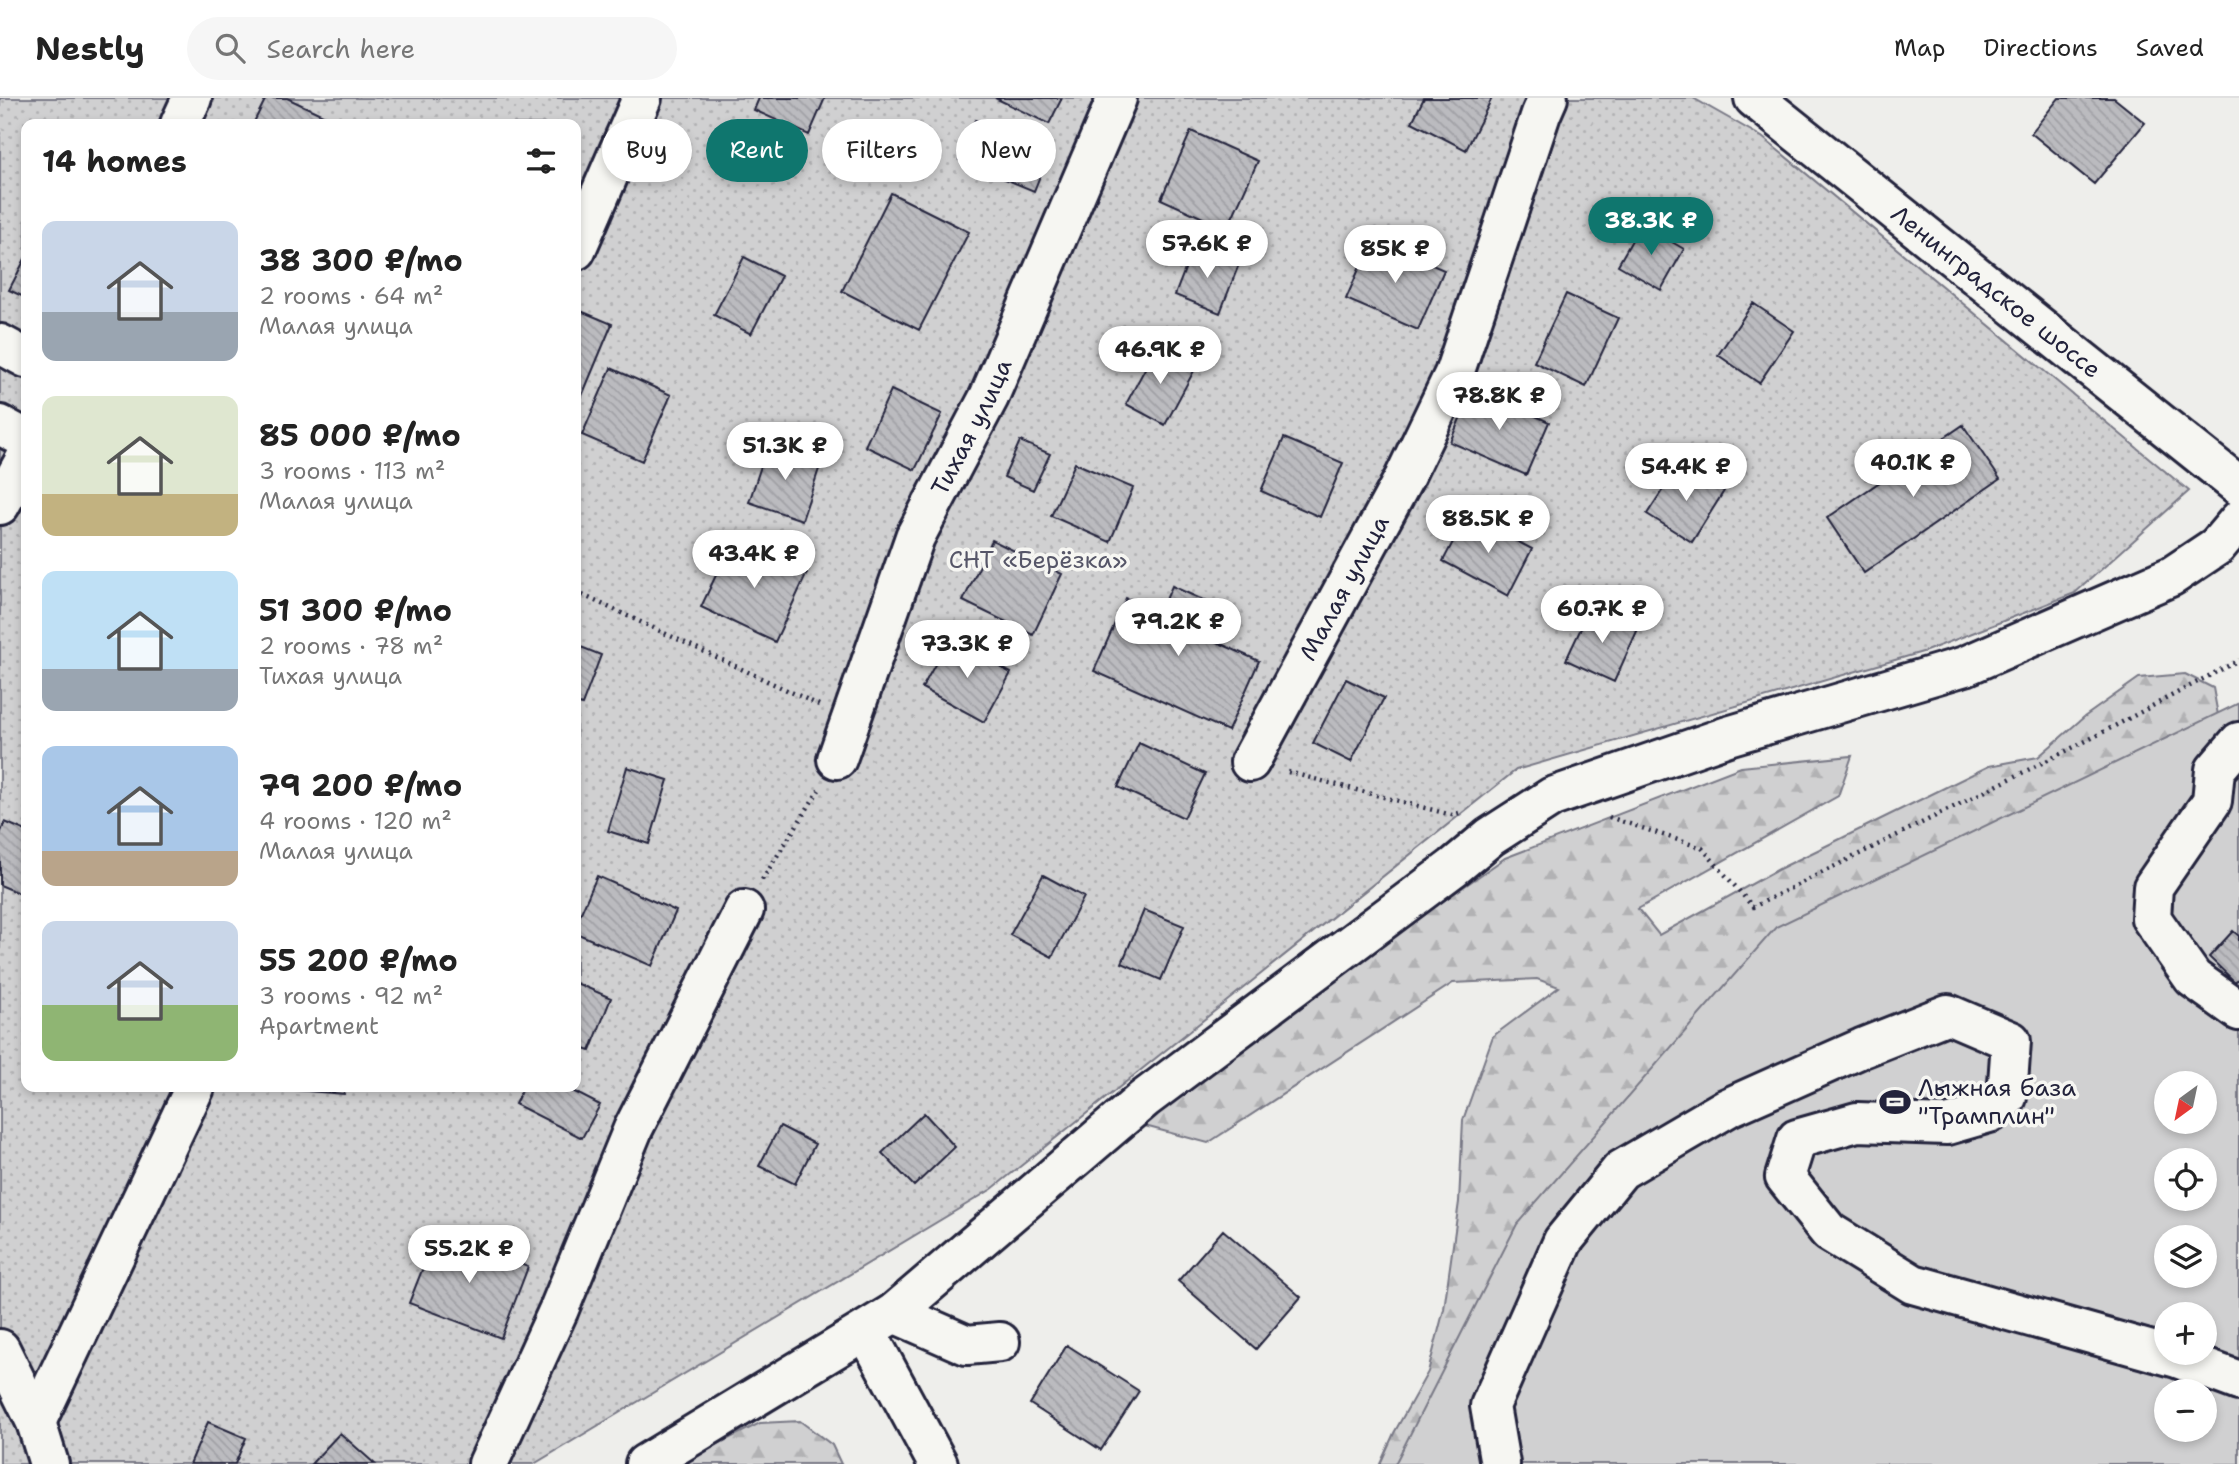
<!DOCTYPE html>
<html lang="en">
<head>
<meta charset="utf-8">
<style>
	:root { --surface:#fff; --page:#f6f6f6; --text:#222; --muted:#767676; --line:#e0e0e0; --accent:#0f766e }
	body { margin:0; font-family:"Shantell Sans",sans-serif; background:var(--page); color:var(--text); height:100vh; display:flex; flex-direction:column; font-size:26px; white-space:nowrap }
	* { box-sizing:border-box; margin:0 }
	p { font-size:23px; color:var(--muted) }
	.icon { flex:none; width:38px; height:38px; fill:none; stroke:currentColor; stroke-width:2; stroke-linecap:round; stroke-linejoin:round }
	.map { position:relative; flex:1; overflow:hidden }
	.sheet { position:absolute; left:21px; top:21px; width:560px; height:973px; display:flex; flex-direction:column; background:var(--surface); border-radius:14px; box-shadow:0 4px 10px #0003 }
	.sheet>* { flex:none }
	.hud { position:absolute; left:602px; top:21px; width:665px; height:63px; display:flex; gap:14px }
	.needle { width:46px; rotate:213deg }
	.fabs { position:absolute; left:2154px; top:973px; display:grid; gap:14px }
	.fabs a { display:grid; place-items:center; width:63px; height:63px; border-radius:50%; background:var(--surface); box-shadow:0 4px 10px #0003; font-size:35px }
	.price { position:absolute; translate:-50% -60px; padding:0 16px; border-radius:24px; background:#fff; color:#222; font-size:23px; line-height:46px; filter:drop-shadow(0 2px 4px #0008) }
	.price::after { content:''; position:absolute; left:50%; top:42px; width:21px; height:16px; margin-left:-10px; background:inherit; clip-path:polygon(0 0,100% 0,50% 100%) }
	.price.current { background:var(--accent); color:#fff }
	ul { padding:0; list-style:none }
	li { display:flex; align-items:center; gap:21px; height:175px; padding:0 21px }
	li span { display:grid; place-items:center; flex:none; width:196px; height:140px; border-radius:14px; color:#555 }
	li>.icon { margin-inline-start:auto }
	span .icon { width:84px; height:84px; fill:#fffc; stroke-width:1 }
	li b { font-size:30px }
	h2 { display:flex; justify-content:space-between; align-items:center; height:84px; padding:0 21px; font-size:30px }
	.chip { padding:0 24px; border-radius:32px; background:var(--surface); box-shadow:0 4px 10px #0003; font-size:24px; line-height:63px }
	.chip.current { background:var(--accent); color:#fff }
	header { display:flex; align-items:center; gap:42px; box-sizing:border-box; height:98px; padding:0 35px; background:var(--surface); border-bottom:2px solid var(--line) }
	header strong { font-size:33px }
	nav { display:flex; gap:38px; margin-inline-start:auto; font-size:24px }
	.search { width:490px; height:63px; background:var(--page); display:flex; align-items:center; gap:18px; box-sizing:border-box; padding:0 24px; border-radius:38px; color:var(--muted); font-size:26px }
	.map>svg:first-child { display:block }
	.green { fill:url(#green-dots); stroke:#797986; stroke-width:2; fill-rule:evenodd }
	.forest { fill:url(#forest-firs); stroke:#797986; stroke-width:2 }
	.pitch { fill:#d0d0d1; stroke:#797986; stroke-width:2; fill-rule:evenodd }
	.building { fill:url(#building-back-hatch); stroke:#22223b; stroke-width:2 }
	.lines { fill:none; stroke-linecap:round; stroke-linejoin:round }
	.minor-casing { stroke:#22223b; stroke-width:44 }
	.major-casing { stroke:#22223b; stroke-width:44 }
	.path { stroke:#22223b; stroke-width:4.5; stroke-dasharray:2 5; stroke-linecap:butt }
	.minor { stroke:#f6f6f2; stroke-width:38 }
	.major { stroke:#f6f6f2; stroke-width:38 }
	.labels { text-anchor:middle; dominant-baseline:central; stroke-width:7; stroke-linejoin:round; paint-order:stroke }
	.street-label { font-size:24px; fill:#22223b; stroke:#f6f6f2 }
	.park-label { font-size:24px; fill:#565668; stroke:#f6f6f2 }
	.poi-label { font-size:24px; fill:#22223b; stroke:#f6f6f2; text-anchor:start }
</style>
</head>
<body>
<header>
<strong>Nestly</strong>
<div class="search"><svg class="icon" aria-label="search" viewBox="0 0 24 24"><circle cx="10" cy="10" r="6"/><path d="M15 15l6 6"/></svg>Search here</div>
<nav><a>Map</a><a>Directions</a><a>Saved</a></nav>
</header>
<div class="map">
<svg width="2239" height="1366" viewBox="0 0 2239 1366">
	<defs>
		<pattern id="green-dots" width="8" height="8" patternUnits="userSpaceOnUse" patternTransform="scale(1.75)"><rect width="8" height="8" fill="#d0d0d1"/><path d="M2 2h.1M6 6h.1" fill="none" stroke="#b2b2b4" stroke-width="1.8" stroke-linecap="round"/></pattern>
		<pattern id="forest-firs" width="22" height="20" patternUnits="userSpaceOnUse" patternTransform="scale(1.75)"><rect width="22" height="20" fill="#d0d0d1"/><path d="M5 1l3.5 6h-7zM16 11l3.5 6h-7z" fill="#b2b2b4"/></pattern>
		<pattern id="building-back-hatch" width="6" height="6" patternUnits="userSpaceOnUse" patternTransform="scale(1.75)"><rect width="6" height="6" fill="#bbbbbf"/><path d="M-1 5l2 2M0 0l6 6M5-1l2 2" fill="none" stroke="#a0a0a5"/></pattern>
	</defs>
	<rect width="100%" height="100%" fill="#eeeeeb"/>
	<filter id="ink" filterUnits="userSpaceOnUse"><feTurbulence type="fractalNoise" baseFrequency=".0143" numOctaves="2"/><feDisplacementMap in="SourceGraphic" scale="14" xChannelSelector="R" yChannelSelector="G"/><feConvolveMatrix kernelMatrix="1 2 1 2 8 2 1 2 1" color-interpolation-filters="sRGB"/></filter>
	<g filter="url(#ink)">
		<path class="green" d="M0,0h1693l69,39 427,354 -114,102 -149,58 -410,119 -524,419 -458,275h-534zM26,26h550v963h-550z"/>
		<path class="forest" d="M2185,576l28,14 5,27 -230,111 170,226 -732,412h-46l14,-31 34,-61 16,-63 15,-107 4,-82 30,-84 66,-49 -22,-8 -84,4 -245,160 -67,-18 235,-177 129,-90 236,-91 111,-11 -14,40 -200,113 21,26 120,-66 210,-103 49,-9 46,-40 55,-39z
			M800,1323l32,24 9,19h-155l4,-6 70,-35z"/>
		<path class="pitch" d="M2239,605v761h-844l122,-240 259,-297zM2166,985h39v39h-39zM2166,1062h39v39h-39zM2166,1139h39v39h-39zM2166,1216h39v39h-39zM2166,1293h39v39h-39z"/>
		<path class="building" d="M266,0h21l38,18 -4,8h-68z
			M759,0h66l-16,37 -55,-25z
			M995,0h67l-13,26z
			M1424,0h68l-26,52 -54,-28z
			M2059,0h55l31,25 -51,61 -63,-51z
			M975,22l75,31 -16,40 -75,-31z
			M1191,33l67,30 -31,68 -66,-30z
			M891,95l78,39 -50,98 -77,-39z
			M1641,126l43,25 -23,41 -43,-25z
			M1372,141l72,31 -26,60 -72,-31z
			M1194,148l45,18 -19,49 -45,-18z
			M26,159v41l-17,-8z
			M744,159l37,19 -30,58 -37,-19z
			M1566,196l52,24 -32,69 -52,-25z
			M1753,205l41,28 -35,52 -41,-28z
			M576,211l36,15 -36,86z
			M1156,250l39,21 -30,56 -39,-21z
			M611,270l60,27 -29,66 -60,-26z
			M1473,290l76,34 -23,53 -76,-33z
			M891,292l51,24 -27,56 -50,-24z
			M1963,327l37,54 -136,94 -37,-55z
			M1284,340l59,25 -23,54 -59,-26z
			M1020,343l30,13 -17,36 -29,-13z
			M768,347l53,18 -19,57 -53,-18z
			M1075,365l58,25 -23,54 -59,-26z
			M1680,365l44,28 -32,51 -45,-28z
			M1467,417l65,34 -24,47 -65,-35z
			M733,441l74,34 -32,69 -74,-35z
			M992,442l70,34 -29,61 -70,-34z
			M1172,488l51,23 -13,30 49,22 -31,70 -134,-60 32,-73 34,15z
			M1591,509l47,22 -24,53 -48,-22z
			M949,541l62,34 -27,49 -62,-34z
			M576,547l25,10 -19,50 -6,-2z
			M1346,581l38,19 -33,64 -38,-19z
			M1139,645l66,31 -21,44 -66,-31z
			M627,669l41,13 -19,64 -41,-13z
			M5,724l21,9v65l-26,-11v-51z
			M1043,777l41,22 -32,60 -42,-22z
			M597,778l79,35 -24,55 -76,-33v-9z
			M1144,812l40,16 -23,54 -39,-17z
			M2233,833l6,5v42l-4,4 -26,-25z
			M576,885l35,15 -21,53 -14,-5z
			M283,989h62l-1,7 -61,-5z
			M523,989h42l35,18 -18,33 -67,-34z
			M924,1015l31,34 -41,39 -32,-33z
			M780,1028l35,18 -20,40 -36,-18z
			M1223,1132l78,67 -45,52 -78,-68z
			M437,1134l91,35 -27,71 -92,-35z
			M1067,1247l72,46 -38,59 -71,-46z
			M208,1324l38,16 -11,26h-45z
			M340,1335l35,31h-64z"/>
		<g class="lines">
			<g class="minor-casing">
				<g id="minor">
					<path d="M180,26l12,-26"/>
					<path d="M576,152l66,-152"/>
					<path d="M0,246l26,14"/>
					<path d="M0,327l26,14"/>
					<path d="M0,407l26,-47"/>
					<path d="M2239,644l-24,28 -3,31 -59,86 -2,31 42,60 46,33"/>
					<path id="s1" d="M837,661l78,-222 74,-140 128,-299"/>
					<path id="s2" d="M1250,664l154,-284 50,-104 87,-260 7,-16"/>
					<path d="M894,1215l73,32 33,-3"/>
					<path d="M866,1233l72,133"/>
					<path d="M0,1251l36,73 13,42"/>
					<path d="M36,1324l159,-335"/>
					<path d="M488,1366l71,-155 74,-180 111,-219"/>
					<path d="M645,1366l249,-151 250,-214 310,-232 36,-30 62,-40 176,-61 237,-70 207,-90 45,-30 22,-26"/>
					<path d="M1500,1366l-10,-58 73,-165 58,-71 106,-62 135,-60 86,-34 63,27 -4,56 -15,15 -45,13 -90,-3 -60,17 -12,38 44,55 84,52 264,74 62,23"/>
				</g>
			</g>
			<g class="major-casing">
				<g id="major">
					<path id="s3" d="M1754,0l485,388"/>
				</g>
			</g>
			<path class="path" d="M576,494l243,113
				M1288,674l164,43 7,-2
				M1609,719l93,31 51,59 337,-168 149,-79
				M762,782l57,-90"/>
			<use href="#minor" class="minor"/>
			<use href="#major" class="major"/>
		</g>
	</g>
	<defs>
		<g id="stadium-bare" transform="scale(2.415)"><path d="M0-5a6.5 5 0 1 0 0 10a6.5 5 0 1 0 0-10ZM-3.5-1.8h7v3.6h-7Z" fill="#22223b" stroke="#f6f6f2" stroke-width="2.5" paint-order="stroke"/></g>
	</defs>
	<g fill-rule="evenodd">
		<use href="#stadium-bare" x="1895" y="1004"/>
	</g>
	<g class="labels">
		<g class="street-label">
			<text stroke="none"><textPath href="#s3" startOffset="310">Ленинградское шоссе</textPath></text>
			<text stroke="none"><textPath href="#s1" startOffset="359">Тихая улица</textPath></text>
			<text stroke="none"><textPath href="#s2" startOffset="198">Малая улица</textPath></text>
		</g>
		<g class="park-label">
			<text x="1038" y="462">СНТ «Берёзка»</text>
		</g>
		<g class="poi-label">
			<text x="1918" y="990">Лыжная база<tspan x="1918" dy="28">"Трамплин"</tspan></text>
		</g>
	</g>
</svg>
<div class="fabs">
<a><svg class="needle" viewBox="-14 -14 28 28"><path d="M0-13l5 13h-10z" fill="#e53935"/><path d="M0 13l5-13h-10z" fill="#767676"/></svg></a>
<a><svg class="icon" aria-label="locate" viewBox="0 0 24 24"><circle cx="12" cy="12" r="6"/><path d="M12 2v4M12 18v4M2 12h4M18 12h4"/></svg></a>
<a><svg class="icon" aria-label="layers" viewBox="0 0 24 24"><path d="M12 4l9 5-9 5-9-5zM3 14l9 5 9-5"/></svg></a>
<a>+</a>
<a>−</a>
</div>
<b class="price current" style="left:1651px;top:159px">38.3K ₽</b>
<b class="price" style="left:1207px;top:182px">57.6K ₽</b>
<b class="price" style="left:1395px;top:187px">85K ₽</b>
<b class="price" style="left:1160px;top:288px">46.9K ₽</b>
<b class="price" style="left:1499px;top:334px">78.8K ₽</b>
<b class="price" style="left:785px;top:384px">51.3K ₽</b>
<b class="price" style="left:1913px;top:401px">40.1K ₽</b>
<b class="price" style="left:1686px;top:405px">54.4K ₽</b>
<b class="price" style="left:1488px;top:457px">88.5K ₽</b>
<b class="price" style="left:754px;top:492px">43.4K ₽</b>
<b class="price" style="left:1602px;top:547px">60.7K ₽</b>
<b class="price" style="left:1178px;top:560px">79.2K ₽</b>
<b class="price" style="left:967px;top:582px">73.3K ₽</b>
<b class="price" style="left:469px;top:1187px">55.2K ₽</b>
<div class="hud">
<a class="chip">Buy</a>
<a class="chip current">Rent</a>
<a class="chip">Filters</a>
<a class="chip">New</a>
</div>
<section class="sheet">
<h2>14 homes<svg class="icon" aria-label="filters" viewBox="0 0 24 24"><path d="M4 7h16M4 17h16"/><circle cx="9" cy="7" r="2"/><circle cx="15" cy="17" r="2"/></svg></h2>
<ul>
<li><span style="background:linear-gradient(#c9d6e8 65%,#9aa5b1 0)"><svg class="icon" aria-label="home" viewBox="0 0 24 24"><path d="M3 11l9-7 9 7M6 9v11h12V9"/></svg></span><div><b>38 300 ₽/mo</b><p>2 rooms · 64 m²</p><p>Малая улица</p></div></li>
<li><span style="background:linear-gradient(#dfe7d0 70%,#c2b280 0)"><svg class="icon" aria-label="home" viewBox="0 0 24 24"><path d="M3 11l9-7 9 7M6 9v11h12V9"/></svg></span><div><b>85 000 ₽/mo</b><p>3 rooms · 113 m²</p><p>Малая улица</p></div></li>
<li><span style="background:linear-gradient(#bfe0f5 70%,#9aa5b1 0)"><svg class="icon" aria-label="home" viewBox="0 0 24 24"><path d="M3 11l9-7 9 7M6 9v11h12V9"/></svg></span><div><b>51 300 ₽/mo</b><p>2 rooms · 78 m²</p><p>Тихая улица</p></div></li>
<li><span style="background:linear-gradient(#a9c7e8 75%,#b9a48a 0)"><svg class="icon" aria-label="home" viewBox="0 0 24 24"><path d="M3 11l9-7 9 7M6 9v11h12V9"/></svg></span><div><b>79 200 ₽/mo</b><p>4 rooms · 120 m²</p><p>Малая улица</p></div></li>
<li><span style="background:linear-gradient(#c9d6e8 60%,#8fb573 0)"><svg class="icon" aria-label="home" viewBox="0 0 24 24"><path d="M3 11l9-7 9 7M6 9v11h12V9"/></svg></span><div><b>55 200 ₽/mo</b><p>3 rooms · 92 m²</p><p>Apartment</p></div></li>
</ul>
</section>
</div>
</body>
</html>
